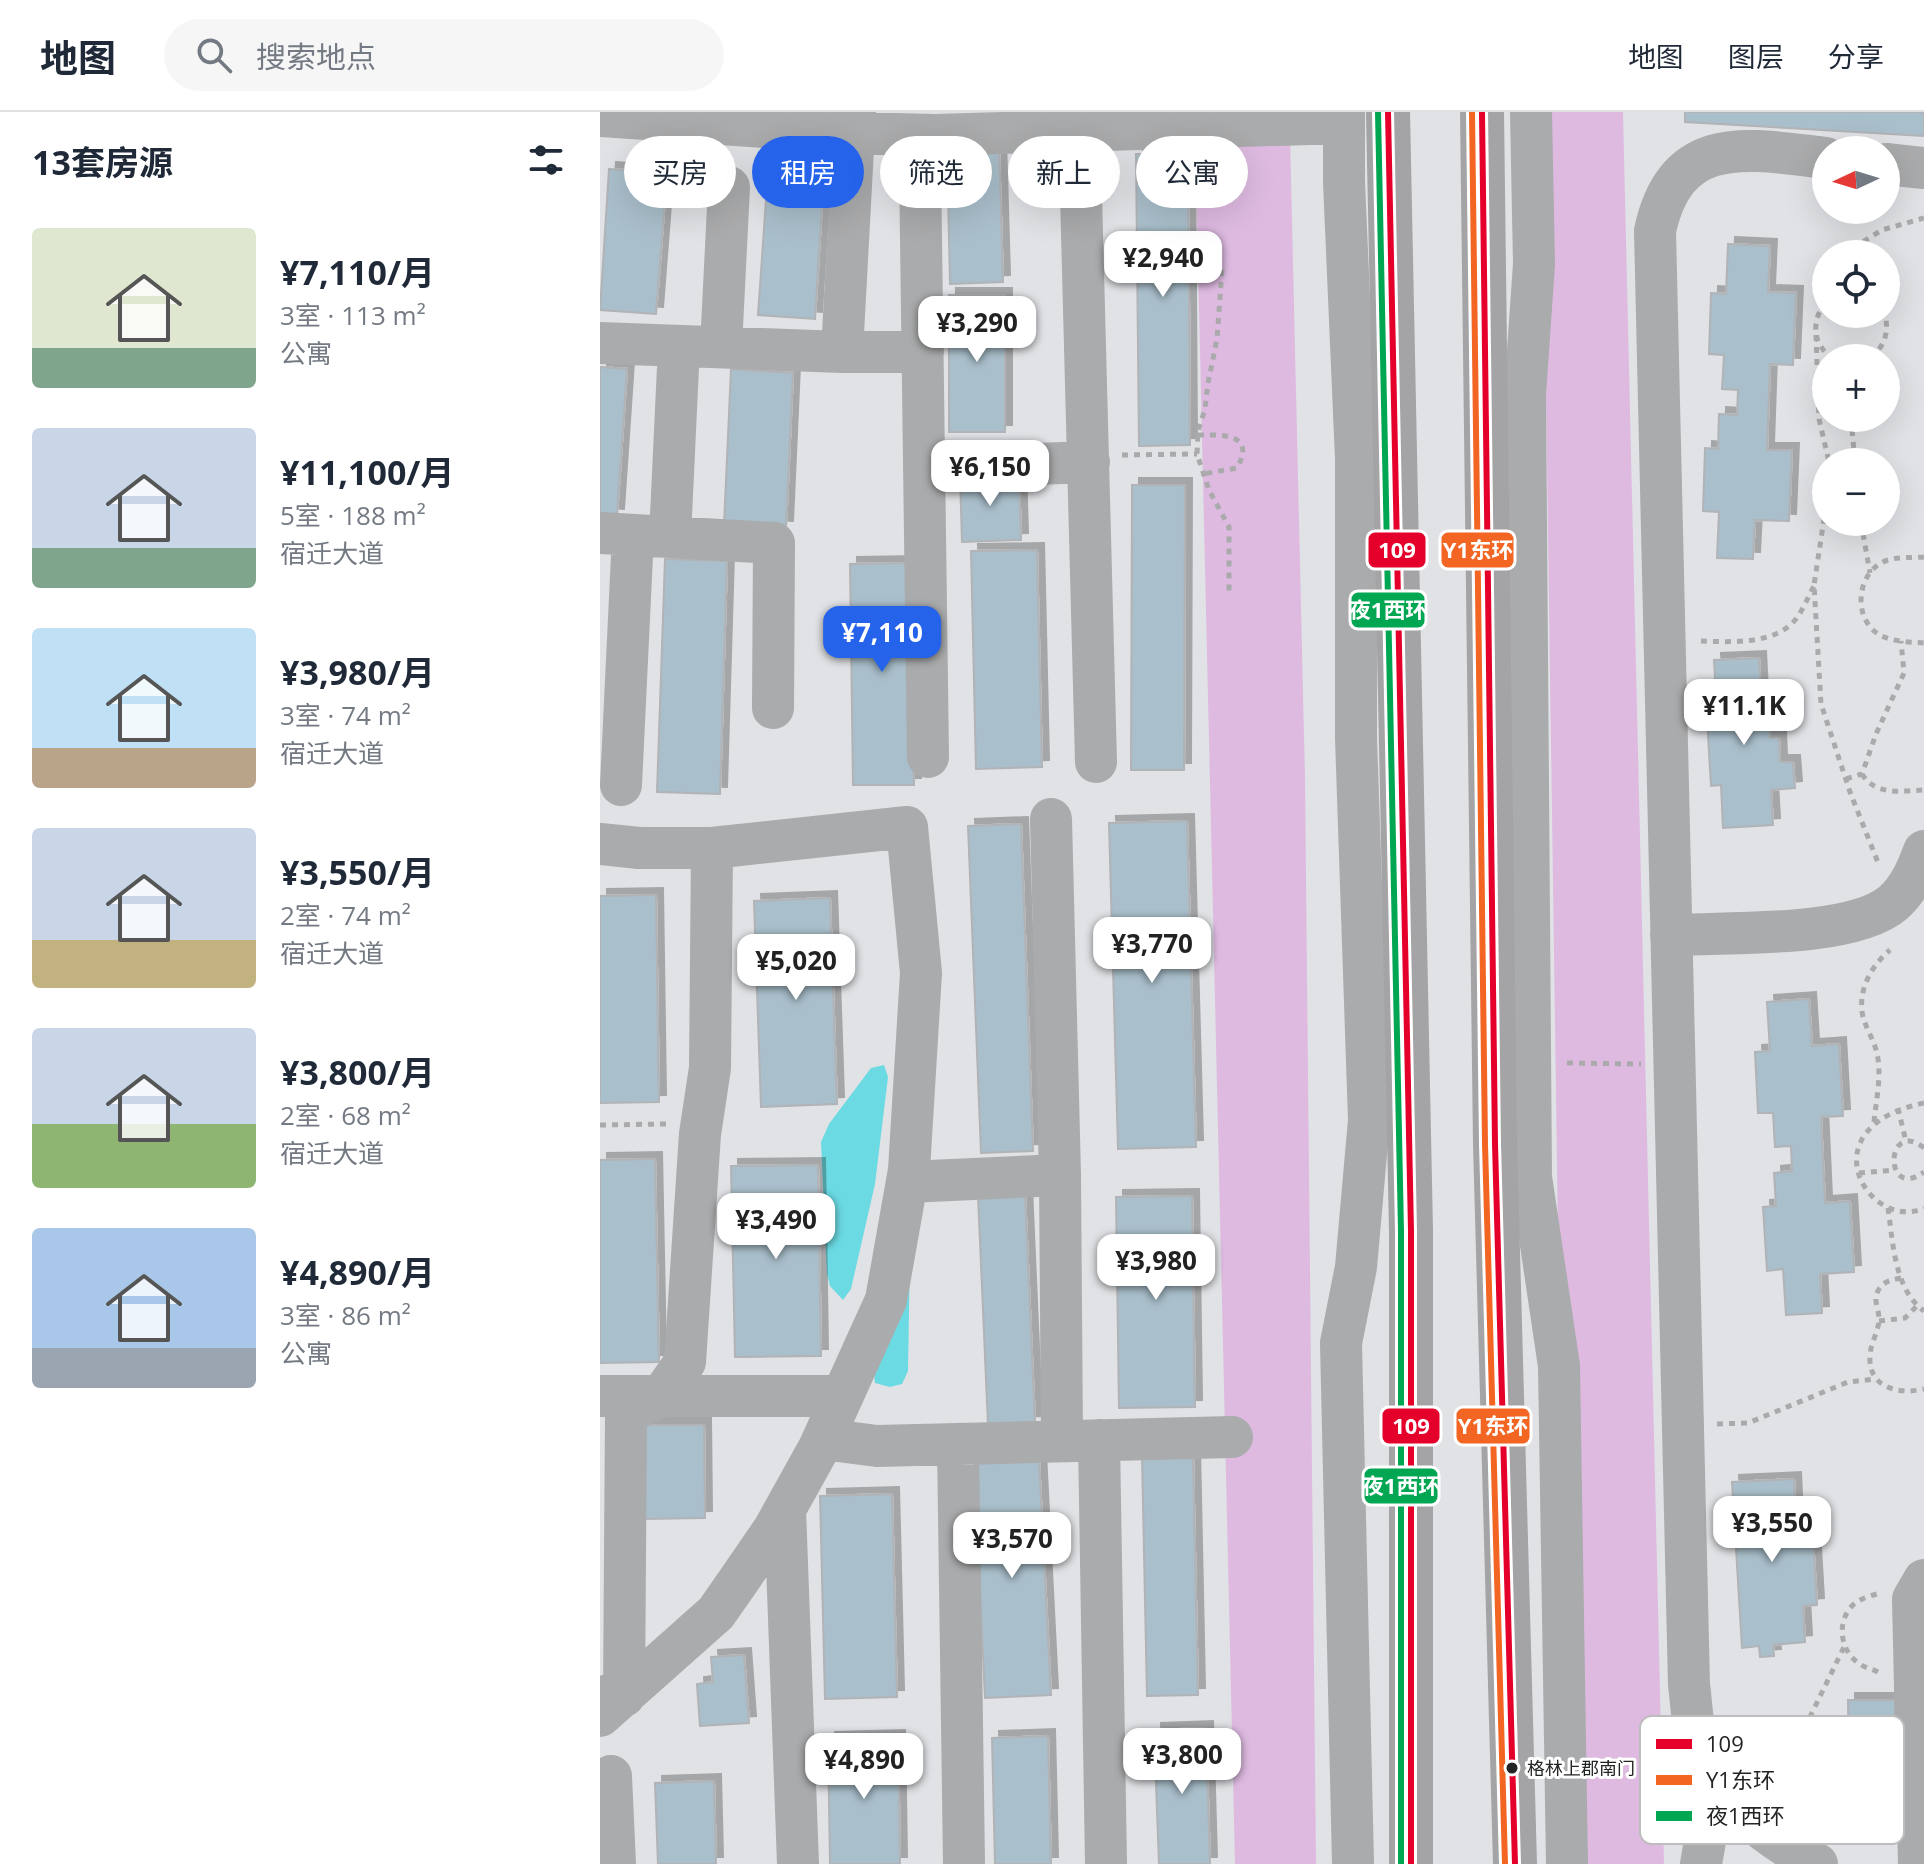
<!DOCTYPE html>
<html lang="zh">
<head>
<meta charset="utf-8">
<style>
	:root { --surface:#fff; --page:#f6f6f7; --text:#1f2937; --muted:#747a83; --line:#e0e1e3; --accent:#2563eb }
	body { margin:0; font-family:"Open Sans","Noto Sans SC",sans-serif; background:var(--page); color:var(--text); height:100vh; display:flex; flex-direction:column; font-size:30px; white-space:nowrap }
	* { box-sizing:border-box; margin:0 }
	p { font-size:26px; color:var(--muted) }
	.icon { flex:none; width:44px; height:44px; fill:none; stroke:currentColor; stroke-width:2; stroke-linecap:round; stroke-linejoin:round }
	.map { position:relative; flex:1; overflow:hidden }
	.drawer { display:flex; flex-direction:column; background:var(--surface); width:600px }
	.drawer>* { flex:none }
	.banner { position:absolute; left:24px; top:24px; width:760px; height:72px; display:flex; gap:16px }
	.needle { width:52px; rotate:266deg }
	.controls { position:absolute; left:1212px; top:24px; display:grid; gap:16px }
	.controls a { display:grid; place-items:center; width:88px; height:88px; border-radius:50%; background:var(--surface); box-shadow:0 8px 32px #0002; font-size:40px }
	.price { position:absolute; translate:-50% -68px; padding:0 18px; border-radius:16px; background:#fff; color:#222; font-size:26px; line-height:52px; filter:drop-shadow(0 2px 4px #0008) }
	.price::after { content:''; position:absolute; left:50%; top:48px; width:24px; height:18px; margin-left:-12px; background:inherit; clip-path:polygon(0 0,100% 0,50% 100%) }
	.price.active { background:var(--accent); color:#fff }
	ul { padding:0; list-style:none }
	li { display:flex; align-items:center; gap:24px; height:200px; padding:0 32px }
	li span { display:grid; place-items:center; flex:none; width:224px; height:160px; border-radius:8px; color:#555 }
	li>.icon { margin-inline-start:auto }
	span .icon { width:96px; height:96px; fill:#fffc; stroke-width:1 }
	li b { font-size:34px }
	h2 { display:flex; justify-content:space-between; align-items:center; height:96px; padding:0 32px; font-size:34px }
	.tag { padding:0 28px; border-radius:36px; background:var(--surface); box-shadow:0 8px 32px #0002; font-size:28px; line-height:72px }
	.tag.active { background:var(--accent); color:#fff }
	header { display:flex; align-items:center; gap:48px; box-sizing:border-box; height:112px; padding:0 40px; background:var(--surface); border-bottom:2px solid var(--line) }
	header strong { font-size:38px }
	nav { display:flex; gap:44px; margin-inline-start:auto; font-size:28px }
	.search { width:560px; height:72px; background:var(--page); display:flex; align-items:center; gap:20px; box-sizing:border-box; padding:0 28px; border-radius:44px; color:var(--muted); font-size:30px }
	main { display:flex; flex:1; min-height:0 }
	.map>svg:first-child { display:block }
	.green { fill:#debae1 }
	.water { fill:#6bdae3 }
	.building { fill:#a9bfcb; stroke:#b1b3b6; stroke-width:2; filter:url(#shadow) }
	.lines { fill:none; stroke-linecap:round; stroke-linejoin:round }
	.path { stroke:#aaaaac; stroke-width:5; stroke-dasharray:6 6; stroke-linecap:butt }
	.minor { stroke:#aaabac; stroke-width:42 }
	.major { stroke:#a4a3a5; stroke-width:44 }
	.bus-1-casing { stroke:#fff; stroke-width:12 }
	.bus-2-casing { stroke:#fff; stroke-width:12 }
	.bus-3-casing { stroke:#fff; stroke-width:12 }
	.bus-1 { stroke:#e4002b; stroke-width:6 }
	.bus-2 { stroke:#f26522; stroke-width:6 }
	.bus-3 { stroke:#00a651; stroke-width:6 }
	.bus-dot { fill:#222426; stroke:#fff; stroke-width:3 }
	.labels { text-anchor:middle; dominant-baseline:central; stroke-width:6; stroke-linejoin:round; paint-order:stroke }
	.bus-label { font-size:18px; fill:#222426; stroke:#fff; text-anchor:start }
	.key { fill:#fff; stroke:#bdbdbe; stroke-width:2 }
	.key-label { font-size:22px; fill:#222426 }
	.line-badge { stroke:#fff; stroke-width:3 }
	.badge-label { font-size:22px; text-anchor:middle; font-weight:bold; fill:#fff }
</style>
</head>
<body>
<header>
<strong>地图</strong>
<div class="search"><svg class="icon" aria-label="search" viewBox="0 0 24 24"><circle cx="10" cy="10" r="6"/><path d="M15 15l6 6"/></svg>搜索地点</div>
<nav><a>地图</a><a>图层</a><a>分享</a></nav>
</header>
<main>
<section class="drawer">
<h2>13套房源<svg class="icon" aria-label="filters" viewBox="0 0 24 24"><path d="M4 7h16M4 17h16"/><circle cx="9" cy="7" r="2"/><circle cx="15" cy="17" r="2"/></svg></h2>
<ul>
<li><span style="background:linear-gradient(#dfe7d0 75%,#7fa58c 0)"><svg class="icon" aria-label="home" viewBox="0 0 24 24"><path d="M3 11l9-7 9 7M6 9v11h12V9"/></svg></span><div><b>¥7,110/月</b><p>3室 · 113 m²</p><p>公寓</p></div></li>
<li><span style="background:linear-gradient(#c9d6e8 75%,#7fa58c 0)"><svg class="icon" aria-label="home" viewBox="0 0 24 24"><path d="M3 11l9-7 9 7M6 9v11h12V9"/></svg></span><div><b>¥11,100/月</b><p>5室 · 188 m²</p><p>宿迁大道</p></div></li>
<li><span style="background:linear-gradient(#bfe0f5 75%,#b9a48a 0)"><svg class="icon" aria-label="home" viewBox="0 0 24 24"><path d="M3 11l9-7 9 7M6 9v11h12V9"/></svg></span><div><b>¥3,980/月</b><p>3室 · 74 m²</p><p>宿迁大道</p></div></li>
<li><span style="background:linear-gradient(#c9d6e8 70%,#c2b280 0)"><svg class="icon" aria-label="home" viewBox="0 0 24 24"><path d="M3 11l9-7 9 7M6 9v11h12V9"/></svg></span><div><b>¥3,550/月</b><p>2室 · 74 m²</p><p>宿迁大道</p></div></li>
<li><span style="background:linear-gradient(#c9d6e8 60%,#8fb573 0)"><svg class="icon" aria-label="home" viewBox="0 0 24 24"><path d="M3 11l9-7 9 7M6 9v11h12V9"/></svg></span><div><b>¥3,800/月</b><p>2室 · 68 m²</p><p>宿迁大道</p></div></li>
<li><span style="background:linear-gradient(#a9c7e8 75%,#9aa5b1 0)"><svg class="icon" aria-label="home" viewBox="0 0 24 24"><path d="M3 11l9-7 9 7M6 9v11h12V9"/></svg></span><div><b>¥4,890/月</b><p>3室 · 86 m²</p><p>公寓</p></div></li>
</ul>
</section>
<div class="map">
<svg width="1324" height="1752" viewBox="0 0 1324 1752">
	<defs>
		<filter id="shadow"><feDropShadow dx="7" dy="-7" stdDeviation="0" flood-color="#0004"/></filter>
	</defs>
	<rect width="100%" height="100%" fill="#e0e2e5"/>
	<path class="green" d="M942,0h81l41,1752h-97z
		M690,22l15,645 11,1085h-81l-40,-1729z"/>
	<path class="water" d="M284,953l4,12 -13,107 -24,105 -8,11 -13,-14 -3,-12 -6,-132 8,-18 42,-56z
		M310,1142l-2,117 -6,13 -12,3 -15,-4 -1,-9z"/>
	<path class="building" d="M1085,0h239v24l-239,-14z
		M399,34l4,136 -53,2 -3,-137z
		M536,42h52l2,291 -51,1z
		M9,57l58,4 -11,141 -56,-4z
		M167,73l56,3 -8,131 -57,-4z
		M1128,132l42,2 -2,46 28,1 -3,72 -23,-1 -3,86h25l-3,71 -34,-1 -2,39 -36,-1 2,-46 -16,-1 2,-63 13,1 1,-35 18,1 1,-25 -16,-1 2,-34 -15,-1 2,-61 15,1z
		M349,183h56v137h-56z
		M0,255l27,2 -10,147 -17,-1z
		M131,257l62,4 -7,155 -62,-3z
		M419,362l2,66 -59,2 -2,-66z
		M532,373h53l-1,285h-53z
		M437,438l5,217 -66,2 -5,-218z
		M65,447l62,2 -7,233 -63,-2z
		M311,451l3,222h-61l-3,-221z
		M1159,546l3,59h7l1,21h9l1,24h13l2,26 -24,2 2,35 -50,3 -2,-43 -10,1 -4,-68h10l-3,-58z
		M587,709l9,326 -78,2 -9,-326z
		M421,712l12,327 -52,2 -13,-327z
		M56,783l3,207 -59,1v-207z
		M230,786l7,206 -76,3 -7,-206z
		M1209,887l3,47 27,-2 4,72 -22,1 4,86 25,-2 4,71 -34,2 2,39 -36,2 -3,-46 -16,2 -4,-64 13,-1 -2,-33 18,-2 -1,-25 -16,1 -2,-34h-15l-3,-61 15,-1 -3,-49z
		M55,1047l4,203 -59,1v-203z
		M218,1053l3,191 -86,1 -4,-191z
		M425,1082l10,229 -47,2 -10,-229z
		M592,1084l3,211 -76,1 -3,-211z
		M43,1313h61l1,93 -61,1z
		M593,1343l5,240 -51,1 -5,-240z
		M439,1348l12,235 -66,3 -11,-234z
		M1194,1367l2,44 16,-2 5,84 -14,1 2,36 -32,3 1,11 -14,1 -1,-11 -17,2 -10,-166z
		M292,1382l5,203 -72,2 -5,-203z
		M144,1543l5,68 -49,3 -3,-42 16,-2 -2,-25z
		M1248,1588h47l2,87 -48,1z
		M606,1616l4,136h-51l-5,-134z
		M448,1624l3,128h-56l-3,-126z
		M298,1625l2,127h-70l-2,-125z
		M114,1669l2,83h-58l-3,-81z"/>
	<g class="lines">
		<path class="path" d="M1243,142l39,-24 42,-12
			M622,158l-5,69 -9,44 -3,26 -7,22 -1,23 12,36 20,37v66
			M1226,190c-15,18 -14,42 6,56
			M1216,223l3,84 10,43
			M1271,246c14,-13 18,-25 14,-44
			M1251,306l4,44
			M598,323c22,0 59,-3 39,33l-34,6
			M522,343l75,-1
			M1226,394l-12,79 7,119 29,88 29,73
			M1261,410l9,51
			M1324,445c-13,1 -31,-1 -43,6 -28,16 -27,65 6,75 11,4 25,4 37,5
			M1101,529c30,1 74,4 95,-22 7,-9 12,-22 18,-33
			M1262,662c13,22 40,17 62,16
			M1246,667l16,-5 14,-40 28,-61 -3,-32
			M967,951l74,1
			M1324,991c-120,25 -54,130 0,105
			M1298,996l8,34
			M1274,1010c2,-21 7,-42 4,-63 -2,-16 -11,-28 -15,-42 -6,-26 8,-51 27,-67
			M0,1013l67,-1
			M1324,1036c-39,-31 -41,54 0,24
			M1259,1061l36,-3
			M1288,1096c5,34 6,81 36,103
			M1301,1166c-9,2 -17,3 -22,11 -7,11 0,19 0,30 0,12 -9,25 -9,37 -2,32 29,39 54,33
			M1279,1209l26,-3 12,-12
			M1117,1312l31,-1 100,-41 28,-3
			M1278,1560c-6,-3 -13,-4 -18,-8 -19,-11 -24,-40 -9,-57 7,-8 19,-11 29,-14
			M1173,1681l71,-146"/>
		<path class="minor" d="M255,0l-13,240h81
			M744,0v70l12,277v279l13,382 -13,147 -15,76 12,521
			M931,0l3,152 -9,130 6,783 28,189 8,498
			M0,4l253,17 82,2 409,-12
			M480,46l16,604
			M1286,52l38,4
			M320,53l8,592
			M0,231l242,9
			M121,235l8,-160
			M324,356l165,-6
			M0,421l174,10 -1,165
			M70,425l9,-191
			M21,673l12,-250
			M451,707l9,356 2,266
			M0,732l39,4h73l195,-21 14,146 -12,197 -23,130 -67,148 -45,81 -35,51 -23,33 -116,103
			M1071,823c56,-3 181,3 222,-32 16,-14 24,-33 31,-52
			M307,1070l153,-7
			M0,1284h242
			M223,1327l54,7 355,-9
			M499,1328l7,424
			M358,1332l6,420
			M185,1397l13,355
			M8,1583l16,1 2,-282 36,-19 23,-33 15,-228 10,-66 2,-220
			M11,1664l4,88
			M1101,1752l14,-81
			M1217,1752c-45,-24 -98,-62 -117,-111 -8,-20 -8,-47 -11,-68l-34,-1454c21,-99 93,-82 171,-73
			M1319,1752l-6,-265 11,-19"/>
		<path class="major" d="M788,0l23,1119v633
			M882,0l13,1032 20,720"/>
		<g class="bus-1-casing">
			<path id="bus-1" d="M788,0l23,1119v633
				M882,0l13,1032 20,720"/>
		</g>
		<g class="bus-2-casing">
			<path id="bus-2" d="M872,0l13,1032 20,720"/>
		</g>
		<g class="bus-3-casing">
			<path id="bus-3" d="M778,0l23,1119v633"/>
		</g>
		<use href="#bus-1" class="bus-1"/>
		<use href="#bus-2" class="bus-2"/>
		<use href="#bus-3" class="bus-3"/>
	</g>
	<circle class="bus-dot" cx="912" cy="1656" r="7"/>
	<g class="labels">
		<g class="bus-label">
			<text x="927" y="1656">格林上郡南门</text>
		</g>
	</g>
	<rect x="1040" y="1604" width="264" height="128" rx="12" class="key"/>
	<rect x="1056" y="1627" width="36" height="10" fill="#e4002b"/>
	<rect x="1056" y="1663" width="36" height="10" fill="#f26522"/>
	<rect x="1056" y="1699" width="36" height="10" fill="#00a651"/>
	<g class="key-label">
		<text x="1106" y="1640">109</text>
		<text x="1106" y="1676">Y1东环</text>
		<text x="1106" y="1712">夜1西环</text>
	</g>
	<g class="line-badge">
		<rect x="767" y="419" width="60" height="38" rx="8" fill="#e4002b"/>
		<rect x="840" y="419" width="75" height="38" rx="8" fill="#f26522"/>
		<rect x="750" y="479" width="76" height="38" rx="8" fill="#00a651"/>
		<rect x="781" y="1295" width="60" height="38" rx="8" fill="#e4002b"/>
		<rect x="855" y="1295" width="76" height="38" rx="8" fill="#f26522"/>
		<rect x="763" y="1355" width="76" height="38" rx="8" fill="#00a651"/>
	</g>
	<g class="badge-label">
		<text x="797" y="446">109</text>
		<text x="878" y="446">Y1东环</text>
		<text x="788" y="506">夜1西环</text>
		<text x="811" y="1322">109</text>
		<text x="893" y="1322">Y1东环</text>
		<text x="801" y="1382">夜1西环</text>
	</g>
</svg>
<div class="controls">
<a><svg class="needle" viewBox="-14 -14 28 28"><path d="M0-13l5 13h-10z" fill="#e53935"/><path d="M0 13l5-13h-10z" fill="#747a83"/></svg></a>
<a><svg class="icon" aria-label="locate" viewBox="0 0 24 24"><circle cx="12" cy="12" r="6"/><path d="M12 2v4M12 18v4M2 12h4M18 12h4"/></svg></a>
<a>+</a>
<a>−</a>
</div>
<b class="price" style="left:563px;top:187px">¥2,940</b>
<b class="price" style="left:377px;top:252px">¥3,290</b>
<b class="price" style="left:390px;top:396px">¥6,150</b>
<b class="price active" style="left:282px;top:562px">¥7,110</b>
<b class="price" style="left:1144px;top:635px">¥11.1K</b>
<b class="price" style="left:552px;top:873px">¥3,770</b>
<b class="price" style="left:196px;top:890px">¥5,020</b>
<b class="price" style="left:176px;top:1149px">¥3,490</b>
<b class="price" style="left:556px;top:1190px">¥3,980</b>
<b class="price" style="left:1172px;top:1452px">¥3,550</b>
<b class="price" style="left:412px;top:1468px">¥3,570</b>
<b class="price" style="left:582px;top:1684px">¥3,800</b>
<b class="price" style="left:264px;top:1689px">¥4,890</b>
<div class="banner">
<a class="tag">买房</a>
<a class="tag active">租房</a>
<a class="tag">筛选</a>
<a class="tag">新上</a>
<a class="tag">公寓</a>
</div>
</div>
</main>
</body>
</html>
